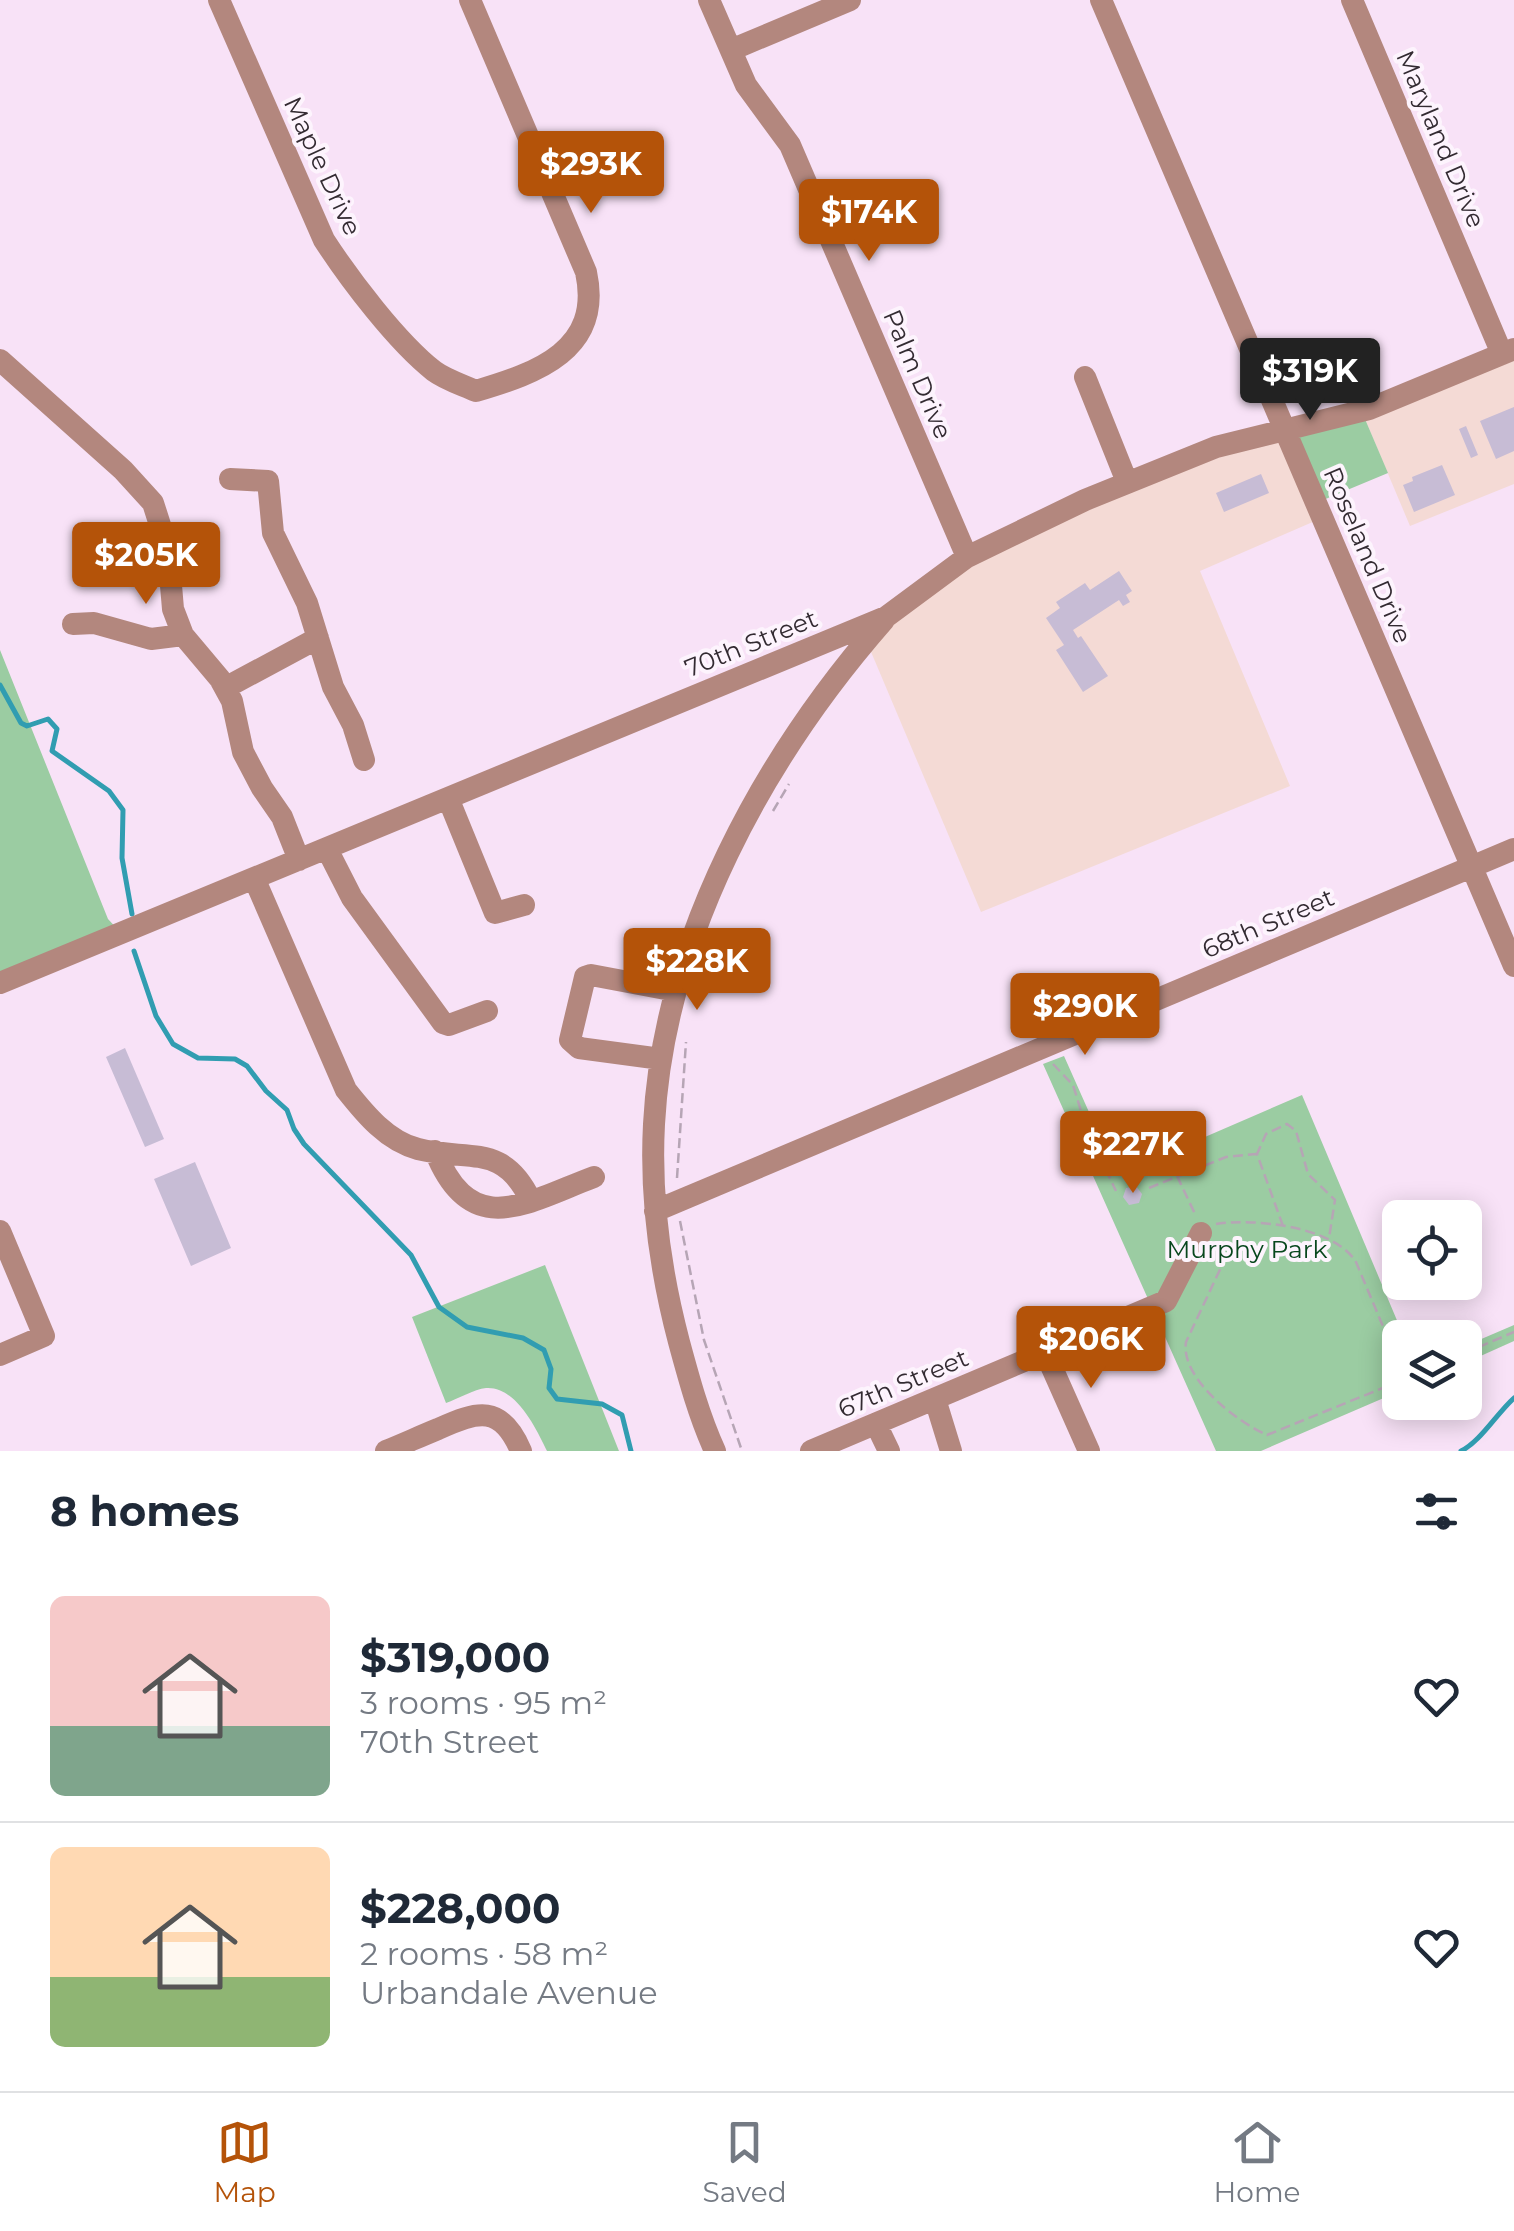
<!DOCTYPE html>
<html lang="en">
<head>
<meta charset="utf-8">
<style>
	:root { --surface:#fff; --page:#f6f6f7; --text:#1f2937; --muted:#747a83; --line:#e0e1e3; --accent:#b45309 }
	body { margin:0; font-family:Montserrat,sans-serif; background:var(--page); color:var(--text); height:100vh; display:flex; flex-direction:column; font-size:38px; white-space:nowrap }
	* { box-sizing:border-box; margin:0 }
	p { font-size:32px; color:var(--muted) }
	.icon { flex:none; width:55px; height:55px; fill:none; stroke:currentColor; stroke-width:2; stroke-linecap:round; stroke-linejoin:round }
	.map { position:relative; height:1451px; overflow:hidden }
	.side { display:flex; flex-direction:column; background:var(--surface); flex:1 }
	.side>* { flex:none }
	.tools { position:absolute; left:1382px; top:1200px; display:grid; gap:20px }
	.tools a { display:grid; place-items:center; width:100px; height:100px; border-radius:15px; background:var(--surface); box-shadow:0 5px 25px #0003; font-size:50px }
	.price { position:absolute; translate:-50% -85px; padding:0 22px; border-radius:10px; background:var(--accent); color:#fff; font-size:32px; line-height:65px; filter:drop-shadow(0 2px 5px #0008) }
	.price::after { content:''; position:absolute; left:50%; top:60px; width:30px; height:22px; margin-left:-15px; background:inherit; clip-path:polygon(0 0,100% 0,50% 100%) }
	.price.current { background:#222; color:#fff }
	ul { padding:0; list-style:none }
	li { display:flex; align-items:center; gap:30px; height:250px; padding:0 50px }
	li+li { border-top:2px solid var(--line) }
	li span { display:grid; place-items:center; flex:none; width:280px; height:200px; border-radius:15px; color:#555 }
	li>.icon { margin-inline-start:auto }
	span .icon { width:120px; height:120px; fill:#fffc; stroke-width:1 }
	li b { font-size:42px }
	h2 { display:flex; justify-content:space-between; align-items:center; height:120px; padding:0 50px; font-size:42px }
	.tab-bar { display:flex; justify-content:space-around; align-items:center; height:140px; border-top:2px solid var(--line); background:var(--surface); font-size:28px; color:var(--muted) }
	.tab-bar a { display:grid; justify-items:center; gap:5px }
	.tab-bar .current { color:var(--accent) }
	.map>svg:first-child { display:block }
	.commercial { fill:#f4dad5 }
	.green { fill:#9bcca2 }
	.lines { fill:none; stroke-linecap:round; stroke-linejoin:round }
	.stream { stroke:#319db1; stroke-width:5 }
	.building { fill:#c7bcd5 }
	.path { stroke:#b6a5b5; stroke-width:2.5; stroke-dasharray:10 5; stroke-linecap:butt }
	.minor { stroke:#b3877e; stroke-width:22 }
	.labels { text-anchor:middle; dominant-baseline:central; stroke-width:8; stroke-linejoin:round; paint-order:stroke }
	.street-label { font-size:25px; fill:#332b32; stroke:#fdf4fd }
	.park-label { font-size:25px; fill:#08471d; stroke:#fdf4fd }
</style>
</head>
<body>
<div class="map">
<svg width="1514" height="1451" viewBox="0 0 1514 1451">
	<rect width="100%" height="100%" fill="#f8e2f7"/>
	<path class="commercial" d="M1514,349v135l-104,42 -48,-114z
		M1285,431l37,87 -122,53 90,215 -309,126 -115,-272 101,-83z"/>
	<path class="green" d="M1362,412l26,61 -72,30 -31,-72z
		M0,650l108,269 13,14 -121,50z
		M1064,1056l53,119 185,-80 102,242 -4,1v53l-139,60h-45l-173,-387z
		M545,1265l74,186h-72c-11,-23 -31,-65 -61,-63 -12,1 -28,11 -40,15l-34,-86z
		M1514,1325v16l-49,22v-17z"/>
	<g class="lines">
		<path class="stream" d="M0,685l21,38 6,3 21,-7 9,10 -5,22 57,40 14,19 -1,48 10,56
			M134,951l22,65 17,28 25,14 37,1 12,7 19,25 21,19 7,19 10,15 107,111 28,52 28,20 56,11 21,12 7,19 -2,19 8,11 45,5 20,11 9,36
			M1461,1451c19,-9 36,-38 53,-53"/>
	</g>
	<path class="building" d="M1514,407v44l-18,8 -16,-38z
		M1466,426l12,29 -7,3 -12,-29z
		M1442,465l13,30 -41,17 -11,-27 10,-4 -1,-4z
		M1261,474l8,19 -45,19 -8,-19z
		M1119,571l13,20 -6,4 4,7 -7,4 -4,-6 -46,30 5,8 3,-2 27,40 -25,16 -27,-42 8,-5 -18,-27 14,-10 -4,-6 29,-19 5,7z
		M125,1048l39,91 -19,8 -39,-90z
		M195,1162l36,86 -40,18 -37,-87z
		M1136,1186l6,8 -3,9 -10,2 -6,-8 3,-9z"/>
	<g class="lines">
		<path class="path" d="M773,811l16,-27
			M1053,1064l20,21 14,45 29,61
			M1177,1176l19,40
			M677,1178l9,-136
			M1149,1188l77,-31 30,-3
			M680,1221l24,119 38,111
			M1216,1224c37,-6 118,2 140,38l44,105
			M1283,1226l-26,-72 9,-20 21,-10 9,7 12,43 27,26 -6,38
			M1218,1241l6,20 -38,81c-6,36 51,80 81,93l133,-54
			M1465,1353l49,-21
			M1392,1382l4,-16"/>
		<path class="minor" d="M219,0l105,240c26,40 73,102 110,131 12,9 29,14 42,20 61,-18 127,-41 110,-119l-116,-272
			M709,0l37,85 44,60 177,412
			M1101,0l413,966
			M1352,0l150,354
			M731,50l119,-50
			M0,360l123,110 30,33 15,47 5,59 10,26 37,44 12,22 11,51 19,36 20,29 17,43
			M1085,377l42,105
			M230,479l38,2 5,52 34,70 26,84 20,38 11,35
			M73,624l21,-1 57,16 32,-4
			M225,688l93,-50
			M448,798l47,115 29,-8
			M327,849l25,49 91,125 6,2 38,-14
			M254,878l92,212c19,24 41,51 72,59 52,13 85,-7 113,52
			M0,983l886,-366 81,-60 118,-57 131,-53 153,-38 145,-60
			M661,1059l-82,-11 -9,-8 15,-63 6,-2 85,16
			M435,1151c36,91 92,51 159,26
			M655,1211l859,-362
			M0,1231l44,105 -44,19
			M1045,1352l44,99
			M935,1399l16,52
			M876,1424l13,27
			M386,1451c17,-7 35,-15 52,-22 40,-18 63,-25 83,22
			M715,1451c-16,-35 -26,-72 -36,-109 -19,-72 -29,-143 -25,-218 10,-186 110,-367 230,-504
			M811,1451l355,-150 35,-68"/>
	</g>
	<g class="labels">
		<g class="street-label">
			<text transform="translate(1441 139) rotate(67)">Maryland Drive</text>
			<text transform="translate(323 166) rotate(65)">Maple Drive</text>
			<text transform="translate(918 374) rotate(67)">Palm Drive</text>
			<text transform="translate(1368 555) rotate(67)">Roseland Drive</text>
			<text transform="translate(751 643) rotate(-22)">70th Street</text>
			<text transform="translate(1268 923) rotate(-23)">68th Street</text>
			<text transform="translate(903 1383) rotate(-23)">67th Street</text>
		</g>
		<g class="park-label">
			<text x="1247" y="1249">Murphy Park</text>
		</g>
	</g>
</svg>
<div class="tools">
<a><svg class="icon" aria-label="locate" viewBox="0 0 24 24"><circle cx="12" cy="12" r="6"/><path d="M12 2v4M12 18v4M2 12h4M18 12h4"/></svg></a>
<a><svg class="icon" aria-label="layers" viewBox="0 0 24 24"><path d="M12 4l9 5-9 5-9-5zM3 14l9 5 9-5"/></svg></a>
</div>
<b class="price" style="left:591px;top:216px">$293K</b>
<b class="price" style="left:869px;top:264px">$174K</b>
<b class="price current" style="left:1310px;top:423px">$319K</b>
<b class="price" style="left:146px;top:607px">$205K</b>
<b class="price" style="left:697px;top:1013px">$228K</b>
<b class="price" style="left:1085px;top:1058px">$290K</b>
<b class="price" style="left:1133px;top:1196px">$227K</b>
<b class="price" style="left:1091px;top:1391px">$206K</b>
</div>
<section class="side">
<h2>8 homes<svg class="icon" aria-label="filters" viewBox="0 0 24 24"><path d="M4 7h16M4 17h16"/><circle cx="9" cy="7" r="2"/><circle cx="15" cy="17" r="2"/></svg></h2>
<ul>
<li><span style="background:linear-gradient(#f6c9c9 65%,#7fa58c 0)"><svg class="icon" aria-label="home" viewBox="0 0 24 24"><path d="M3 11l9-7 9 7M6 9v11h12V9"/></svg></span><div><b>$319,000</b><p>3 rooms · 95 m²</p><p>70th Street</p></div><svg class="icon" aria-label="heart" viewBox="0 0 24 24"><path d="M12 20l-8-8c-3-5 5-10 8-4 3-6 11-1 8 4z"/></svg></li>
<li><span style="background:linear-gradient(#ffd9b3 65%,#8fb573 0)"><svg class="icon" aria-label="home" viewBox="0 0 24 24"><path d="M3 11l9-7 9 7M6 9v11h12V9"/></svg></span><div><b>$228,000</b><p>2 rooms · 58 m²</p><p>Urbandale Avenue</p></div><svg class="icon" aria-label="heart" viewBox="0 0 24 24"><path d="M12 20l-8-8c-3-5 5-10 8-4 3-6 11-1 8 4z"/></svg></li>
</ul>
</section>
<nav class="tab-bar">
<a class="current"><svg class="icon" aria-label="map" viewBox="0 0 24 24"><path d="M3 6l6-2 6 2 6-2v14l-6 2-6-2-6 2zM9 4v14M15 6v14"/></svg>Map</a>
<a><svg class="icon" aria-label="saved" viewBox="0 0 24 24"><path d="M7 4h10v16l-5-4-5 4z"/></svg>Saved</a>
<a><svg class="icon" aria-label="home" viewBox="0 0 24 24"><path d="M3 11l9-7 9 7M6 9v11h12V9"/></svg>Home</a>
</nav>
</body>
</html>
